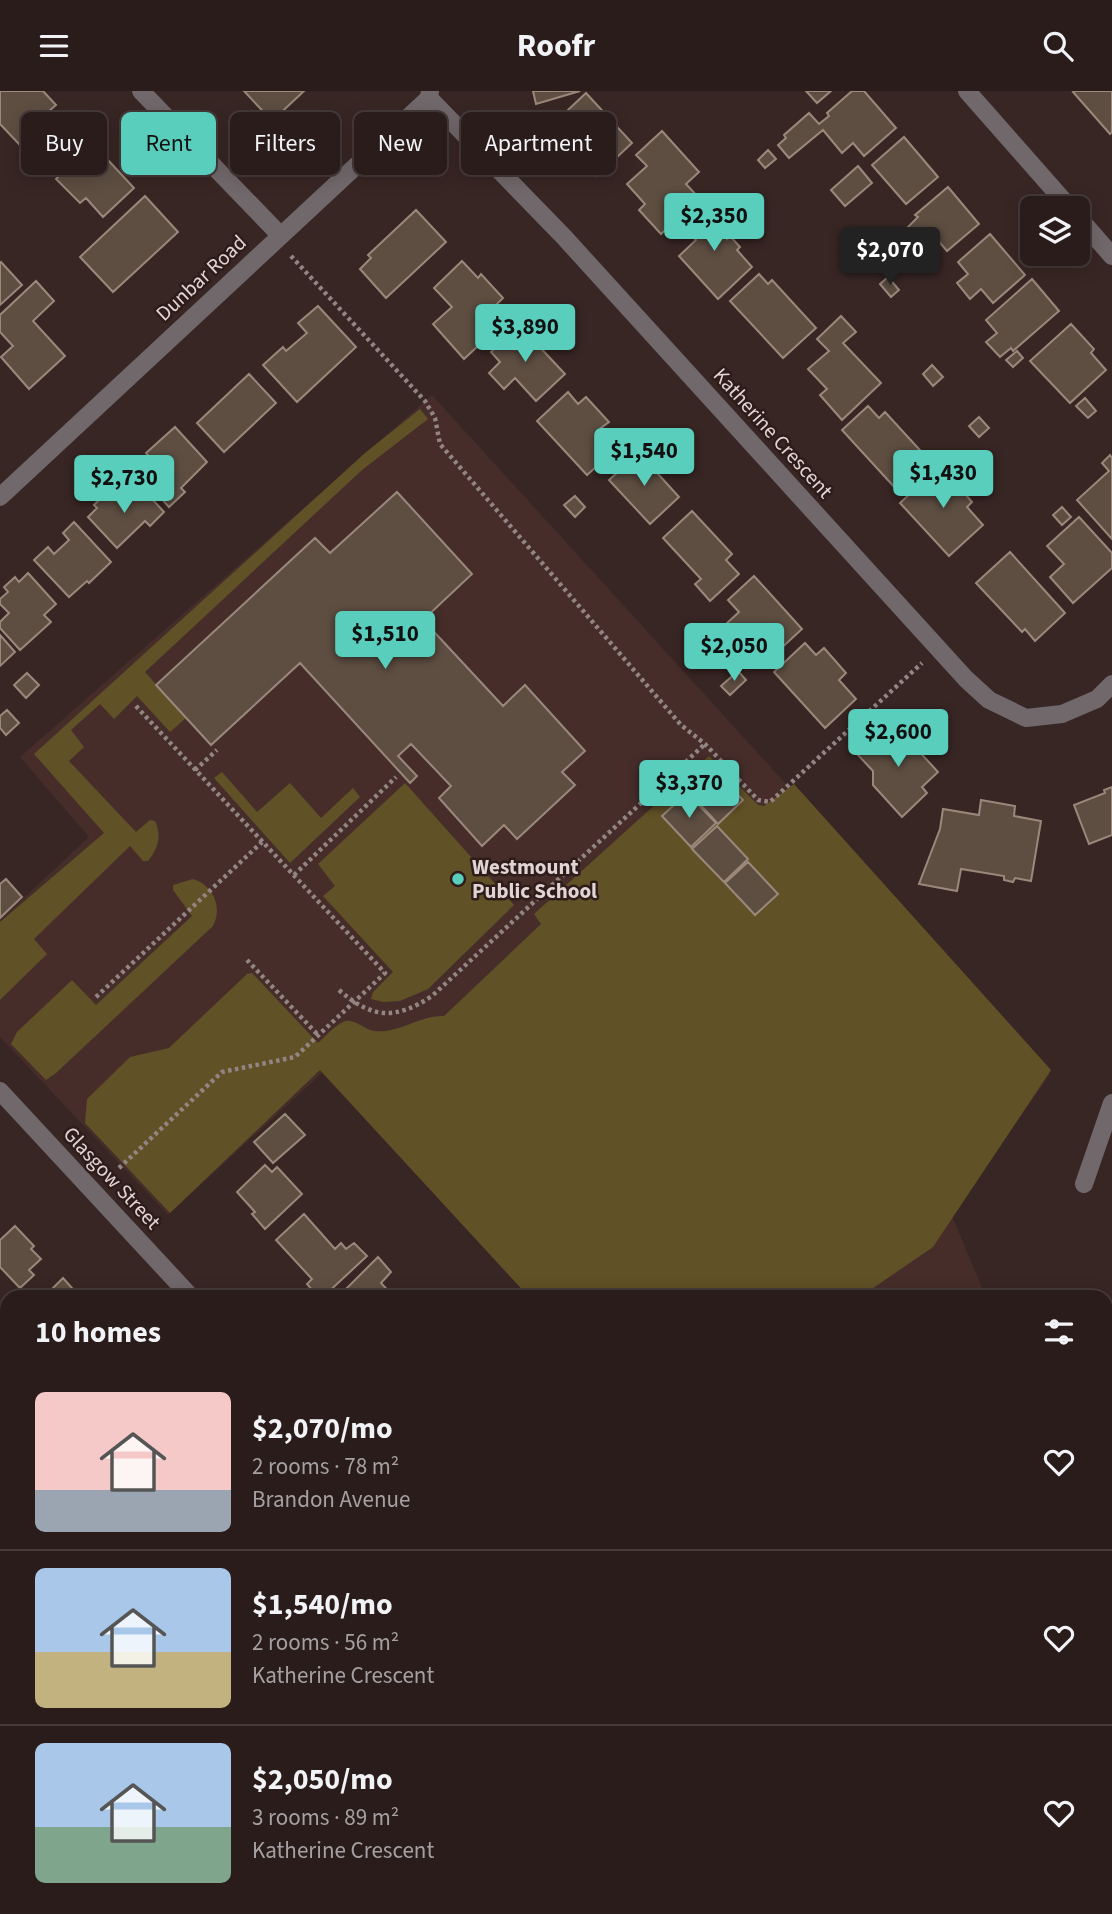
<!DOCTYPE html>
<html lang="en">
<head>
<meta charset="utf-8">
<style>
	:root { --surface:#2a1c1b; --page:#322524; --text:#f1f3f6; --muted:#a5a1a3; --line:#463a3a; --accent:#5acebc }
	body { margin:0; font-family:"Source Sans 3",sans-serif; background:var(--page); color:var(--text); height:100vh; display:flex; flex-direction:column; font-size:26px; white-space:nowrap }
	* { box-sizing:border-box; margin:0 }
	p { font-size:23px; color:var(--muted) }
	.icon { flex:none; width:38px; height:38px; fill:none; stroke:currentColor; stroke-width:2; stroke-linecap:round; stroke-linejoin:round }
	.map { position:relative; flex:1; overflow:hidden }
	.drawer { position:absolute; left:0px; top:1199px; width:1113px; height:625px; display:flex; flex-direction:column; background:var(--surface); border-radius:21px 21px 0 0; box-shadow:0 4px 18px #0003,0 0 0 2px var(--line) }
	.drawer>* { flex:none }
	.hud { position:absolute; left:21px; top:21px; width:700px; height:63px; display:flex; gap:14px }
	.tools { position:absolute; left:1020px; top:105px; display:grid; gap:14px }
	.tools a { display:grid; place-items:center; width:70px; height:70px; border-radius:10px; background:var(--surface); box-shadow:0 4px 18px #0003,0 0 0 2px var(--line); font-size:35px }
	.price { position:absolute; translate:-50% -60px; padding:0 16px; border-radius:7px; background:var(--accent); color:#111; font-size:23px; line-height:46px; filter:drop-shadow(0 2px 4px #0008) }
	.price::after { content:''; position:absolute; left:50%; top:42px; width:21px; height:16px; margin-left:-10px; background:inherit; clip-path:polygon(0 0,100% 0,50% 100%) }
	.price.active { background:#222; color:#fff }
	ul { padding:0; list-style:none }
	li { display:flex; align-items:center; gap:21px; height:175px; padding:0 35px }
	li+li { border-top:2px solid var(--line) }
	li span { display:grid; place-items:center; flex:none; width:196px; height:140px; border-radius:10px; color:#555 }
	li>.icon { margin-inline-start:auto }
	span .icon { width:84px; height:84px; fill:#fffc; stroke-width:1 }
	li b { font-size:30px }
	h2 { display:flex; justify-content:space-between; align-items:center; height:84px; padding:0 35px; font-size:30px }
	.chip { padding:0 24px; border-radius:10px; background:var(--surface); box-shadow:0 4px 18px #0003,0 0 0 2px var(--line); font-size:24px; line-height:63px }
	.chip.active { background:var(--accent); color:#111 }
	header { display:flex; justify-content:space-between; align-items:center; height:91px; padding:0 35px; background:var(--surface); font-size:32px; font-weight:700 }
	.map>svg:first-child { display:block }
	.built { fill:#462d2a }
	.green { fill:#615127 }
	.building { fill:#5e4e42; stroke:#9a887b; stroke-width:2 }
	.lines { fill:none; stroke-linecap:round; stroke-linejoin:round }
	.path { stroke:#938583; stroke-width:4.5; stroke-dasharray:3.5 3.5; stroke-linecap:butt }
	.minor { stroke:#71686b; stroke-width:18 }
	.major { stroke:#b7a4aa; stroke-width:18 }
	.poi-dot { fill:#5acebc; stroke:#2e1c1a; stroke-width:2.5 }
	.labels { text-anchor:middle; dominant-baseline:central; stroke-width:5; stroke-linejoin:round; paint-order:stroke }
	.street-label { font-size:21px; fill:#e1d5d3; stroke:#2e1c1a }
	.poi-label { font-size:21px; font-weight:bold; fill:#e1d5d3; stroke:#2e1c1a; text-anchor:start }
</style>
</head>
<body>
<header><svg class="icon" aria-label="menu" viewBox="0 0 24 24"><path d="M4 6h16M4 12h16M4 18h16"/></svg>Roofr<svg class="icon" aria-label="search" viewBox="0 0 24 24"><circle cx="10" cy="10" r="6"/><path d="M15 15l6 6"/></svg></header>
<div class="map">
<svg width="1112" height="1823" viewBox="0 0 1112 1823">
	<rect width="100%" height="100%" fill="#382624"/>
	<path class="built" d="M432,304l618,679 -98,142 34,81h-457l-207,-224 -154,142 -168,-178v-117l89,-83 -69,-80z"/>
	<path class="green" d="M420,318l8,10 -66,51 -217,202 41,46 -16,14 -33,-36 -23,23 -14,-15 -29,26 13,17 -15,14 67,71 14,-12 5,1c7,15 3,28 -7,40h-5l-13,-15 -96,93 13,15 -47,46v-78l104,-89 -70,-79 331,-301z
		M709,665l49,49 6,1 30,-22 257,286 -118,177 -73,50h-331l-209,-227 -150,143 -85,-90 2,-24 43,-42 39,-9 78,-74 5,-1 66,70c7,-6 16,-17 25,-21 11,-5 21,8 31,9 25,3 46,-16 70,-15l97,-92 -7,-10z
		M222,681l35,40 33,-29 31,35 32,-30 7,9 -70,66 -76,-85z
		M405,692l109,122 -86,84 -28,12 -17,1 -12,-3 2,-7 20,-20 -70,-76 12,-10 -17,-22z
		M193,788c20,6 30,28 20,47l-157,147 -10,7 -35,-36 6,-12 55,-52 24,25 96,-89 -19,-26v-5z"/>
	<path class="building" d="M0,0h43l13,14 -7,6 20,22 -32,30 -37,-39z
		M244,0h60l-32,30z
		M533,0h47l-44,13z
		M806,0h25l-14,12z
		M852,0h12l32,37 -32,28 -11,-13 -11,10 -19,-23 -34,28 -11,-13 8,-7 -2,-3 25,-22 10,11 10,-8 -2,-3z
		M1075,0h37v41l-2,2 -37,-42z
		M586,2l46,50 -35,33 -46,-50z
		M81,40l53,57 -31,29 -17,-19 -6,5 -24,-24 6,-6 -13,-14z
		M662,40l37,41 -13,12 13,14 -38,36 -22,-24 6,-6 -18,-20 20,-18 -11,-11z
		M904,46l34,40 -32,27 -34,-39z
		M768,59l8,9 -11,9 -7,-8z
		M858,75l14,17 -27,23 -14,-16z
		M948,96l31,37 -32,27 -18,-21 -11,10 -11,-12 11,-11 -3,-2z
		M145,105l33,36 -65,60 -33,-35z
		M716,112l9,9 -5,5 4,4 -7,7 10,11 3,-3 10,11 -3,3 15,17 -34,32 -39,-43 17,-16 -10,-12 24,-22 1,1z
		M416,119l30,32 -60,56 -26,-29 11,-11 -3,-3z
		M990,143l35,41 -32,28 -12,-14 -11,10 -13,-16 11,-9 -10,-12z
		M462,170l16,17 3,-4 22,24 -6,6 12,13 -45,42 -31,-35 19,-17 -18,-19z
		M1,171l21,23 -22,20v-42z
		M759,183l9,10 4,-4 44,48 -33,30 -53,-57z
		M888,186l11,13 -8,7 -11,-13z
		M1032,188l27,32 -46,40 -2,-3 -11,9 -14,-15 11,-9 -11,-13z
		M36,190l18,20 -21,20 32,35 -36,33 -28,-32 12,-11 -13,-14v-17z
		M318,215l38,41 -59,55 -34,-37 20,-18 3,4 21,-18 -9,-10z
		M841,225l15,16 -13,11 38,40 -39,37 -22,-25 7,-6 -19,-20 21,-18 -12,-12z
		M1071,233l23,25 -3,4 15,17 -36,33 -40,-42z
		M519,234l46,49 -29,27 -21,-23 -11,11 -15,-16 11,-11 -9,-10z
		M1017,260l6,7 -10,9 -7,-7z
		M932,274l11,12 -10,9 -10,-12z
		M249,283l27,29 -52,49 -27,-29z
		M568,301l10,12 8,-7 23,25 -8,6 17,19 -31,28 -50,-54z
		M1085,307l11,13 -8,7 -12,-12z
		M868,315l11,12 6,-6 44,48 -32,30 -55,-60z
		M979,326l10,11 -10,9 -10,-11z
		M175,336l32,35 -26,26 4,4 -16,15 -20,-22 15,-13 -18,-19z
		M639,362l40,44 -29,27 -41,-44z
		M1110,364l2,3v81l-35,-39 32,-29 -7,-8z
		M943,372l13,14 -3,3 19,22 -5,5 16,18 -34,31 -49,-53z
		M142,397l22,24 -14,14 -5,-5 -28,27 -29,-31 9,-9 -3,-3 11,-11 3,4 10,-9 11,12z
		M397,401l75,82 -49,46 80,86 22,-21 60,66 -23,21 13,13 -58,54 -13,-14 -22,21 -43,-48 12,-12 -40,-42 -13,12 19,20 -7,7 -110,-120 -89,82 -55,-60 159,-147 15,15z
		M575,405l10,11 -10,10 -11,-12z
		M1062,416l9,10 -9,8 -9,-10z
		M692,420l40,43 -6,6 13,14 -29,27 -15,-17 6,-5 -38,-41z
		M1079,426l33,36v15l-39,35 -23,-26 14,-13 -17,-18z
		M74,431l37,40 -22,21 -2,-2 -18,16 -35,-37 14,-13 6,7 15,-14 -6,-7z
		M1010,461l55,61 -30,28 -10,-12 -3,3 -46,-49z
		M28,482l28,31 -12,11 7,7 -31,28 -20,-22v-6l9,-9 -9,-9v-5l8,-7 -4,-5 11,-10 4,5z
		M754,485l48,53 -39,36 -37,-41 13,-12 -11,-12z
		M0,544l15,17 -15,14z
		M805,552l11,12 8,-7 22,25 -7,7 17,19 -31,29 -51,-56z
		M738,580l8,9 -16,15 -9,-9z
		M27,582l12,12 -13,13 -12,-13z
		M7,619l12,13 -13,12 -6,-7v-12z
		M893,632l45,49 -16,15 5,6 -25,24 -29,-32v-14l-15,-16z
		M712,677l31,32 -25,24 -30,-33z
		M1112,696v48l-23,9 -15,-39 31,-12 -1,-3z
		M687,702l29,30 -25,24 -29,-31z
		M981,709l34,6 -1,10 27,5 -10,60 -16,-3 -2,4 -9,-2v-4l-43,-7 -4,22 -38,-7 21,-55 3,-20 36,6z
		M717,735l31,33 -24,23 -32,-33z
		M748,771l30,32 -23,21 -30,-32z
		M6,788l16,18 -22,21v-34z
		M285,1023l20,21 -32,28 -19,-21z
		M265,1074l7,7 5,-5 25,27 -37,35 -13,-15 3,-2 -18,-20z
		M304,1123l31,35 6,-6 5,6 8,-6 13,13 -44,41h-5l-11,-13 5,-5 -36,-39z
		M15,1135l19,20 -3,3 10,10 -12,11 5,5 -14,13 -20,-21v-27z
		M378,1166l13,15 -10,11 13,14h-56z
		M63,1187l17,19h-36z
		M48,1816h83l-7,7h-78l-2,-2z
		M498,1816h27l-7,7h-13z
		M895,1816h50l-2,2 5,5h-51l-4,-4z"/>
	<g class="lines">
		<path class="path" d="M291,165l134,145 10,17 5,26 241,281 24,19 53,56 12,2 152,-139
			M195,679l22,-20
			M294,784l102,-98
			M247,869l71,75
			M339,899c33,29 57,30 93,6l273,-252
			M96,906l166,-155
			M119,1077l103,-96 73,-15 90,-84 -251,-269"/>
		<path class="minor" d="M141,0l139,144
			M967,0l103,117
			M429,7l135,139 402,442 23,21 37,18 36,-4 35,-15 15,-15
			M1078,126l34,39
			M0,406l429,-399 1,-7
			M0,1000l191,206
			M1084,1093l28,-81
			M749,1816l6,7
			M822,1823l5,-7"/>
		<path class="major" d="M1106,1227l6,-3
			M278,1823l7,-7"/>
	</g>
	<circle class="poi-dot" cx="458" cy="788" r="7"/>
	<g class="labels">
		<g class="street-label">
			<text transform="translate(201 187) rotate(-43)">Dunbar Road</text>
			<text transform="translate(773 342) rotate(48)">Katherine Crescent</text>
			<text transform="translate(112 1087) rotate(47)">Glasgow Street</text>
		</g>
		<g class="poi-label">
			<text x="472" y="776">Westmount<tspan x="472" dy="24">Public School</tspan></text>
		</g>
	</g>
</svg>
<div class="tools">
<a><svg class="icon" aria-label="layers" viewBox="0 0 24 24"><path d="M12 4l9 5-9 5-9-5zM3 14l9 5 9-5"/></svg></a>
</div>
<b class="price" style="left:714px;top:162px">$2,350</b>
<b class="price active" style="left:890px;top:196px">$2,070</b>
<b class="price" style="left:525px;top:273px">$3,890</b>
<b class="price" style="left:644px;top:397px">$1,540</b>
<b class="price" style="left:943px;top:419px">$1,430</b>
<b class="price" style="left:124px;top:424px">$2,730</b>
<b class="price" style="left:385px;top:580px">$1,510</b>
<b class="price" style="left:734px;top:592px">$2,050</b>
<b class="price" style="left:898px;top:678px">$2,600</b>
<b class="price" style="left:689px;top:729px">$3,370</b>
<div class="hud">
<a class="chip">Buy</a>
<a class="chip active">Rent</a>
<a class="chip">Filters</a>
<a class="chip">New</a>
<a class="chip">Apartment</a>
</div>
<section class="drawer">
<h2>10 homes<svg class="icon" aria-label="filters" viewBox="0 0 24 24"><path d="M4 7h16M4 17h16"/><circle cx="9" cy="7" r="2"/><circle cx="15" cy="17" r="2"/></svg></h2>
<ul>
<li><span style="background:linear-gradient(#f6c9c9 70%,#9aa5b1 0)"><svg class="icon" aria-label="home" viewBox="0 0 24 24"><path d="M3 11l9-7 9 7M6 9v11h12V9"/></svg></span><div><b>$2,070/mo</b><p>2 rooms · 78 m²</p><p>Brandon Avenue</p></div><svg class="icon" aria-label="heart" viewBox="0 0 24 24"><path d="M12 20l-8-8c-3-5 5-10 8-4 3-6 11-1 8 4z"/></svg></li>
<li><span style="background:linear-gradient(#a9c7e8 60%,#c2b280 0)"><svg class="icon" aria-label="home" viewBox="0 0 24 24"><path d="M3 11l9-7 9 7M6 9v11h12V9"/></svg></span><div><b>$1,540/mo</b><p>2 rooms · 56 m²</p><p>Katherine Crescent</p></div><svg class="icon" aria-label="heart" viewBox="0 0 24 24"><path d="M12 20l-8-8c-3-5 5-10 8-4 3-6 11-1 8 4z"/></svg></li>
<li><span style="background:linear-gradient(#a9c7e8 60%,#7fa58c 0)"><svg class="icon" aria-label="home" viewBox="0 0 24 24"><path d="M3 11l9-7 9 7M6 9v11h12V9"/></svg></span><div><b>$2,050/mo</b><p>3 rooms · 89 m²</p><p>Katherine Crescent</p></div><svg class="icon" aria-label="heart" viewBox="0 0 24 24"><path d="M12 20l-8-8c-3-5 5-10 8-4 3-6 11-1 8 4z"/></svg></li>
</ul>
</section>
</div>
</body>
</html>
